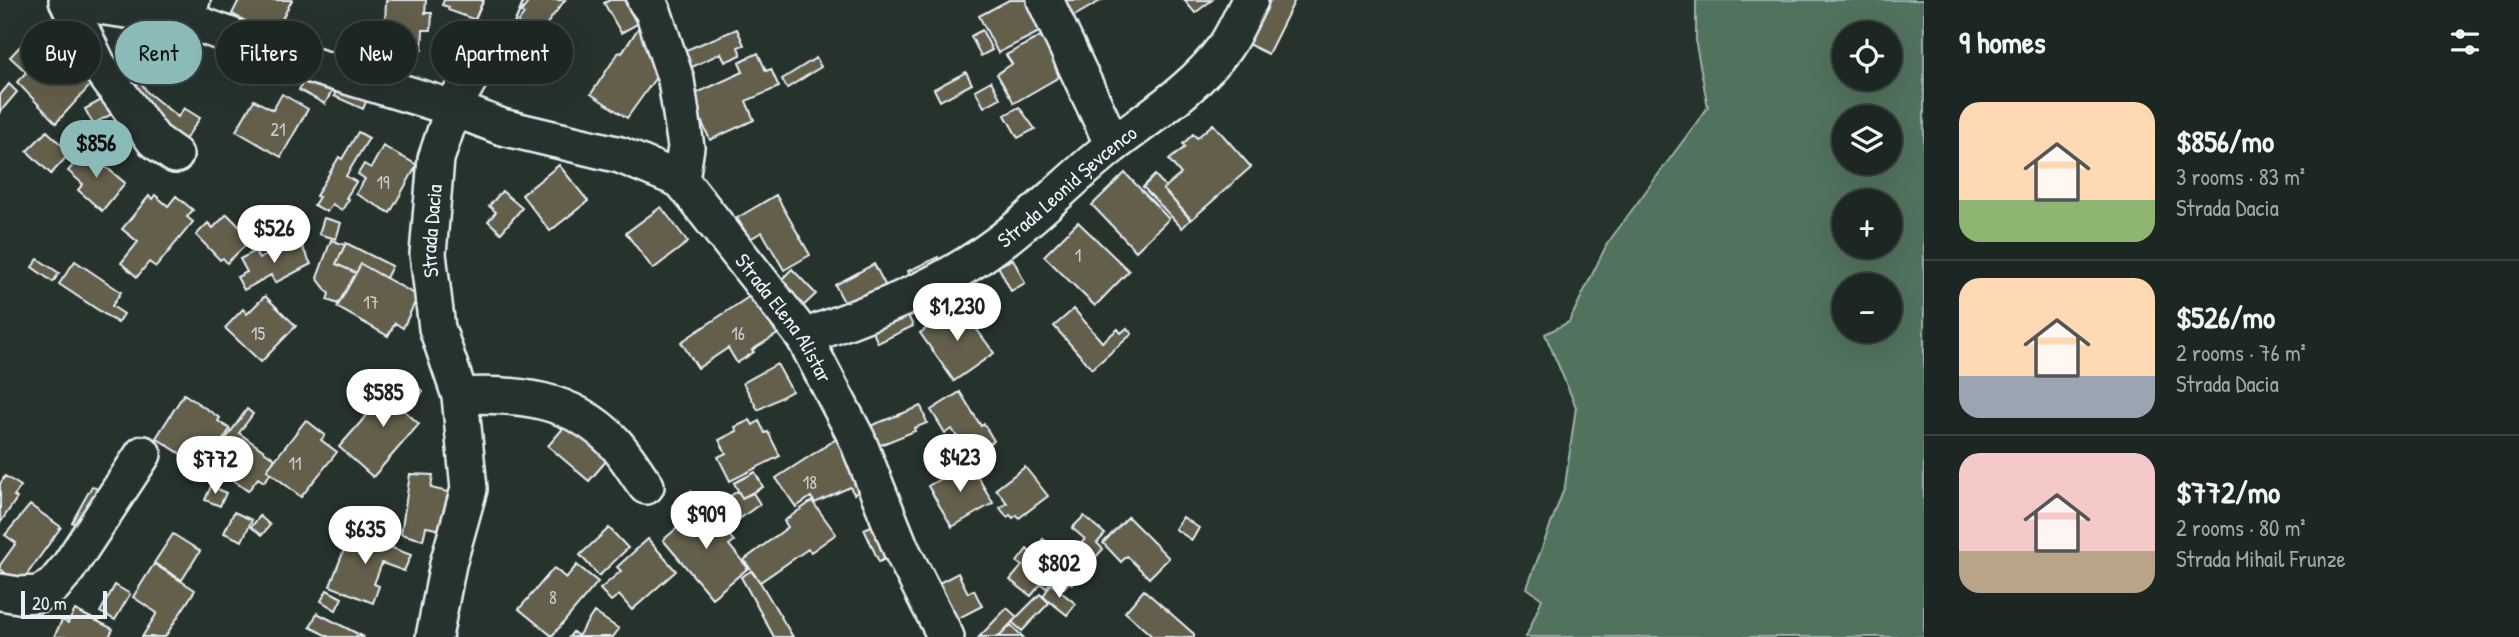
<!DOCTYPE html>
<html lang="en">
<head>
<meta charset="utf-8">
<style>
	:root { --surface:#1c2622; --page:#29322f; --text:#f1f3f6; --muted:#a0a5a5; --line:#3a4340; --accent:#8bbbb9 }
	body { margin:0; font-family:"Patrick Hand",sans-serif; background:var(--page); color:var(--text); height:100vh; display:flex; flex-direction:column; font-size:26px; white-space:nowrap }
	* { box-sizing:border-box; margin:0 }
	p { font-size:23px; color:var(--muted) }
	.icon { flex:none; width:38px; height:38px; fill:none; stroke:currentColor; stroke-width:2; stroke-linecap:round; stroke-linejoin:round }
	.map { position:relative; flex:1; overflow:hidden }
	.sheet { display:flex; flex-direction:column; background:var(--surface); width:595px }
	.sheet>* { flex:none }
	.banner { position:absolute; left:21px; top:21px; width:665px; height:63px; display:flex; gap:14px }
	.fabs { position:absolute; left:1832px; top:21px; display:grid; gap:14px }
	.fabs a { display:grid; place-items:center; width:70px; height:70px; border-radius:50%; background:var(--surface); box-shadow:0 7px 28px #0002,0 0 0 2px var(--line); font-size:35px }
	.scale { position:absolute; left:21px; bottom:18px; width:86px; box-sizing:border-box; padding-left:7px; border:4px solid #e8f1f8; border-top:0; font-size:19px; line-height:24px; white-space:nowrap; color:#e8f1f8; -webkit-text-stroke:5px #26332d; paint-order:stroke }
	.price { position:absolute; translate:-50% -60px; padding:0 16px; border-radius:24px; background:#fff; color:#222; font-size:23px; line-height:46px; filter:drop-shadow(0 2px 4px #0008) }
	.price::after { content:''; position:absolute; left:50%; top:42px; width:21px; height:16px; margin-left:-10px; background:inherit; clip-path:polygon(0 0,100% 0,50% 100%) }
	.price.on { background:var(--accent); color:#111 }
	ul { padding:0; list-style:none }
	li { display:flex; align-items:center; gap:21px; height:175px; padding:0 35px }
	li+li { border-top:2px solid var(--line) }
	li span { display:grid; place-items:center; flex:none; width:196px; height:140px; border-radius:21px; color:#555 }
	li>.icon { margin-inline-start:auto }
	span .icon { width:84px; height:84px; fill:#fffc; stroke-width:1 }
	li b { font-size:30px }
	h2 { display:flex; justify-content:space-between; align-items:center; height:84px; padding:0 35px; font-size:30px }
	.chip { padding:0 24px; border-radius:32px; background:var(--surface); box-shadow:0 7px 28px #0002,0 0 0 2px var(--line); font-size:24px; line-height:63px }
	.chip.on { background:var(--accent); color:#111 }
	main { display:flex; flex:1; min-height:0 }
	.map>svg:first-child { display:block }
	.green { fill:#51725c; stroke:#9cb2aa; stroke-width:2; fill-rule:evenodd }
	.building { fill:#635e4c; stroke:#e8f1f8; stroke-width:2 }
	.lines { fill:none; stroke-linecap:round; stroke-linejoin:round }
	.minor-casing { stroke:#e8f1f8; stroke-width:40 }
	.minor { stroke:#26332d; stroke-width:35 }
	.labels { text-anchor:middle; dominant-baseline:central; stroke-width:6; stroke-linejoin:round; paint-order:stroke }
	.number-label { font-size:18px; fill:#c7cccd }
	.street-label { font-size:21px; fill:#e8f1f8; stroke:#26332d }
</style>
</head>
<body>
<main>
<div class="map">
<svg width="1924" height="637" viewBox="0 0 1924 637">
	<rect width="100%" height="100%" fill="#26332d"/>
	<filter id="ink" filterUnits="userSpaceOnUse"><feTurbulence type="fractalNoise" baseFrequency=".0143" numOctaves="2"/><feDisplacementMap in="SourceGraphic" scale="14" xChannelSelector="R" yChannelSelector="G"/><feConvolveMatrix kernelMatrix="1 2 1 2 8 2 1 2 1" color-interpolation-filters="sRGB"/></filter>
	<g filter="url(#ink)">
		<path class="green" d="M1696,0h228v637h-398l16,-38 -15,-11 38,-102 11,-79 -31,-73 24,-12 38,-78 101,-137 -12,-62zM1844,33h46v46h-46zM1844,117h46v46h-46zM1844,201h46v46h-46zM1844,285h46v46h-46z"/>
		<path class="building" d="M239,0h53l-19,36 -41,-22z
			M386,0h40l-1,13h7l-1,17h-8l-1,20 -38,-1z
			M444,0h44l-7,22 -33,-12 1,-3 -7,-2z
			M530,0h35l-29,38 -19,-14 7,-10 -3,-2z
			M610,0h14l13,24 -16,9 -17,-30z
			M1009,0h19l15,30 -45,23 -19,-37z
			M1058,0h44l-33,19z
			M1184,0h28l-17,13z
			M1270,0h25l-27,54 -20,-10z
			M157,21l30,22 -27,39 -31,-21z
			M641,24l23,42 -37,52 -36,-24 28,-42 3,1z
			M737,29l7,16 -6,2 3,8 -16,7 -4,-9 -33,16 -7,-17z
			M982,30l10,20 -11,6 -10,-20z
			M1052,30l15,31 -12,6 4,10 -45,26 -17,-29 15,-10 -6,-9z
			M52,35l5,4 3,-3 22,21 15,21 -41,45 -39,-41 28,-30 -5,-4z
			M26,40l15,14 -16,17 -15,-14z
			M758,53l8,18 5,-2 8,18 -33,14 8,19 -44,20 -20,-44 53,-24 -4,-10z
			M816,58l5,9 -34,21 -5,-9z
			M966,72l6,12 -32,17 -6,-12z
			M307,73l27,14 -9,17 -26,-14z
			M991,81l9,17 -16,9 -9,-17z
			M141,82l6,10 31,25 6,-9 16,10 -18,26 -58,-52z
			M340,82l29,13 -6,14 -29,-13z
			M9,84l8,8 -17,20v-17z
			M282,94l26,15 -27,48 -45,-26 18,-31 19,10z
			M107,97l9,15 -23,12 -8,-15z
			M1019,107l16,22 -17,9 -13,-23z
			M116,120l6,5 -25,24 -10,-11z
			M1213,124l38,43 -60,53 -28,-31 18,-15 -12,-14 16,-13 -2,-3 10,-10 4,4z
			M47,131l23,22 -19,21 -24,-23z
			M358,132l11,6 -23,38 10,6 -10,16 3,1 -7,11 -10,-6 -5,8 -13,-7 5,-8 -3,-1 23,-39 3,2z
			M383,146l34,19 -27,48 -34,-19 9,-15 -7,-5 6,-10 7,4z
			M86,150l39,33 -23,28 -24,-21 5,-6 -15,-13z
			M559,165l29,36 -38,30 -28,-36z
			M1125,173l44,46 -33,32 -44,-46z
			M1155,175l11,12 -3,2 28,30 -9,9 -39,-41z
			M502,191l20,17 -21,25 -13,-12 8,-9 -7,-6z
			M155,195l13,11 8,-10 17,14 -6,7 6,5 -37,45 -7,-5 -12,15 -16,-14 17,-21 -16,-13 27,-33 3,3z
			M776,195l34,60 -26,15 -22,-38 -12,7 -13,-21z
			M661,207l27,35 -35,27 -27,-36z
			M227,214l25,25 -25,24 -4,-5 -3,2 -24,-25 12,-12 5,5z
			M324,218l17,5 -5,16 -17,-5z
			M1078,222l51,49 -34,35 -51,-50z
			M271,230l8,11 -18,12 -8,-11z
			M298,239l13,25 -36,19 -4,-8 -27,15 -7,-13 10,-5 -7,-13 15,-8 4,8z
			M331,240l14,5 -9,19 20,9 -18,31 -11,-4 2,-6 -12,-16z
			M346,243l46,23 -6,12 -25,-14 -5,9 -20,-9z
			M938,257l5,11 -30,14 -5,-11z
			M38,259l21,14 -6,9 -21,-15z
			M1013,259l12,24 -14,8 -13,-25z
			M75,261l46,31 -9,14 12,8 -6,9 -59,-39z
			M361,264l57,32 -15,32 -8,-5 -7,13 -51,-29z
			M874,264l16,30 -39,21 -16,-30z
			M792,269l24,25 -15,14 -24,-24z
			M753,294l28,38 -29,18 2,2 -17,11 -9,-15 -30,20 -17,-26z
			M265,296l31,30 -35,36 -36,-34 18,-19 4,5z
			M959,305l35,48 -40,28 -34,-48z
			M904,307l9,19 -35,17 -9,-19z
			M1074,309l28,33 16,-13 3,4 6,-5 5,6 -40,35 -38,-43z
			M777,364l15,27 -34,19 -15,-27z
			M401,376l22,15 -8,13 -11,-10 -8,9 23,21 -46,53 -34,-30z
			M960,392l21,34 3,-2 10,17 -25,15 -17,-27 -7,4 -14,-23z
			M184,394l36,24 -2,3 12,8 -23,35 -12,-8 -3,5 -36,-23z
			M921,406l6,17 -13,5 1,3 -37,15 -8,-20z
			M247,409l6,5 -14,19 36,26 -8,11 4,3 -7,9 -6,-4 -10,13 -39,-28z
			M306,420l19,15 -4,5 16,12 -36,45 -34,-27z
			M750,420l3,5 6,-4 6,12 3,-1 12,24 -50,25 -12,-24 8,-4 -7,-13 18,-9 -2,-4z
			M566,425l41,35 -18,21 -41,-35z
			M838,438l26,50 -10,6 -4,-7 -35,16 -4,-6 -15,10 -20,-29z
			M969,462l24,41 -41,24 -24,-41z
			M1025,467l23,29 -29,22 -2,-3 -4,3 -3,-3 -3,2 -7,-9 7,-5 -11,-14z
			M755,472l8,15 -21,11 -8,-15z
			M410,474l23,1 -2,13 25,6 -8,37 -22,-4 -3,13 -22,-6z
			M5,476l16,10 -7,10 3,2 -17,25v-39z
			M92,486l14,8 -20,36 -14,-8z
			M211,486l15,7 -6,13 -15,-6z
			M691,491l11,14 -20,15 -10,-14z
			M738,491l4,7 11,-5 7,11 -25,18 -14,-20z
			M812,501l24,33 -25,18 -3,-3 -48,33 -16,-22 44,-33 -4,-6z
			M30,505l31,22 -41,57 -20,-15v-4l16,-22 -11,-8z
			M704,505l30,36 -5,4 19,23 -36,30 -49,-58z
			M234,512l18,8 -10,21 -18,-8z
			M260,516l10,9 -8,10 -11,-8z
			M1084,516l21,18 -8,9 6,6 -31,35 -3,-2 -5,6 -8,-7 16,-21 -3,-2 16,-19 -13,-11z
			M1128,517l41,41 -20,20 -22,-22 -6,6 -18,-19z
			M1183,517l16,11 -7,12 -17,-11z
			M878,523l14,33 -13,6 -15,-33z
			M609,528l19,20 -29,28 -19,-21z
			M351,532l60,23 -7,16 -22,-8 -8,21 5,2 -6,17 -43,-17z
			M173,534l27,17 -18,29 -28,-17z
			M648,539l28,32 -44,39 -13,-15 -8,6 -11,-12 21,-18 -4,-4z
			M1043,539l25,21 -22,28 -5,-4 -10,12 -21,-16 12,-14 -5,-4 10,-13 5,5z
			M154,564l41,26 -30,47h-23l15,-24 -24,-16z
			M577,565l21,17 -46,54 -33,-27 35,-41 12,10z
			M751,571l9,11 33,55h-19l-33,-60z
			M958,573l10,20 6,-3 8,16 -25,13 -20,-35z
			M1051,584l25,20 -9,11 -24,-19z
			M115,585l15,9 -15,26 -15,-8z
			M327,590l15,8 -6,12 -15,-9z
			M1144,590l50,44v3h-41l-28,-25z
			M1040,594l9,9 -27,28 -10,-9z
			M1007,608l10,9 -19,20h-19z
			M75,610l38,19 -4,8h-55l8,-17 6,3z
			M594,612l25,17 -6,8h-44l4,-5 5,4z
			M317,613l47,24h-35l-19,-10z
			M1011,625l12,12h-24z"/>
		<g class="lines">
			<g class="minor-casing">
				<g id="minor">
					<path d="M67,0l31,65 56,75 21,15"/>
					<path d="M89,0l16,7 77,11"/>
					<path d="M192,0l-10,18 122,45 149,45 49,19 118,28 61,25"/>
					<path id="s1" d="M645,0l8,11 23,69 10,67 -5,33 123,157 53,102 44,110 45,88"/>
					<path d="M1045,0l68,145"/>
					<path id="s2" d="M804,337c66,-24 135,-49 192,-92 41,-30 77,-68 117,-100 39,-30 83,-58 112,-98 10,-14 17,-32 25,-47"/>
					<path d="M460,396c57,-3 112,2 154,46 12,13 21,29 32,44"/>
					<path d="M0,592l19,3 20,-1 14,-8 15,-18 75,-114"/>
					<path id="s3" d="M434,637l14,-73 21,-75 -9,-93 -23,-68 -9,-74 8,-95 17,-51 18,-32 33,-76"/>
				</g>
			</g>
			<use href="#minor" class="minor"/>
		</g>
	</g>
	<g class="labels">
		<g class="number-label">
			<text x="278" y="129">21</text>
			<text x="383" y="182">19</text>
			<text x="1078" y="255">1</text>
			<text x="371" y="302">17</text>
			<text x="258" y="333">15</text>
			<text x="738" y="333">16</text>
			<text x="295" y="463">11</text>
			<text x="810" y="482">18</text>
			<text x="553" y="597">8</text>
		</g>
		<g class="street-label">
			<text stroke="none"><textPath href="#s2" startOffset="306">Strada Leonid Șevcenco</textPath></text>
			<text stroke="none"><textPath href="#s3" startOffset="415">Strada Dacia</textPath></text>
			<text stroke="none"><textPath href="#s1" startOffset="360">Strada Elena Alistar</textPath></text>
		</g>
	</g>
</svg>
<div class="fabs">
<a><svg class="icon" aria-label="locate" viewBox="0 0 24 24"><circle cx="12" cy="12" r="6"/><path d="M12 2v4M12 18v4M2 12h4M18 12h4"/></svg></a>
<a><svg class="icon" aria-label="layers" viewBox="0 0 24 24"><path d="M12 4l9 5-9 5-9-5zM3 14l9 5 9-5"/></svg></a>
<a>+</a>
<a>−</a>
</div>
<div class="scale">20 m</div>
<b class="price on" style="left:96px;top:180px">$856</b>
<b class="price" style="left:274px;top:265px">$526</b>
<b class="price" style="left:957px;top:343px">$1,230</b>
<b class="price" style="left:383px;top:429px">$585</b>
<b class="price" style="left:960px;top:494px">$423</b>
<b class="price" style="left:215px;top:496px">$772</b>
<b class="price" style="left:706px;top:551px">$909</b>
<b class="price" style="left:365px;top:566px">$635</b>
<b class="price" style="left:1059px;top:600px">$802</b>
<div class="banner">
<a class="chip">Buy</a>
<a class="chip on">Rent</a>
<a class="chip">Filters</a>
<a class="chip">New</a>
<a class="chip">Apartment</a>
</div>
</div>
<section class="sheet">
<h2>9 homes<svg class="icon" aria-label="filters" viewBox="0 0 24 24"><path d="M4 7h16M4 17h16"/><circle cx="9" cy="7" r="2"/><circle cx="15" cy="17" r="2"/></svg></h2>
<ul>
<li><span style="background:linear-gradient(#ffd9b3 70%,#8fb573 0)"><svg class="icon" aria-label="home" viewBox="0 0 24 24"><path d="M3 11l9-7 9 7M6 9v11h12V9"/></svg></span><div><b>$856/mo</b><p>3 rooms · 83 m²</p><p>Strada Dacia</p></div></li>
<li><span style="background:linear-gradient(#ffd9b3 70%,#9aa5b1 0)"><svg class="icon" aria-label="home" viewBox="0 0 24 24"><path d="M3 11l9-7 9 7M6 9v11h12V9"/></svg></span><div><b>$526/mo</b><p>2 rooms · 76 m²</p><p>Strada Dacia</p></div></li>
<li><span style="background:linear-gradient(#f6c9c9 70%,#b9a48a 0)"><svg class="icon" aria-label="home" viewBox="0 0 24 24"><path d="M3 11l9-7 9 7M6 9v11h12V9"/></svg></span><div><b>$772/mo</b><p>2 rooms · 80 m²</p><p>Strada Mihail Frunze</p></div></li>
</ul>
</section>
</main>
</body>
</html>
